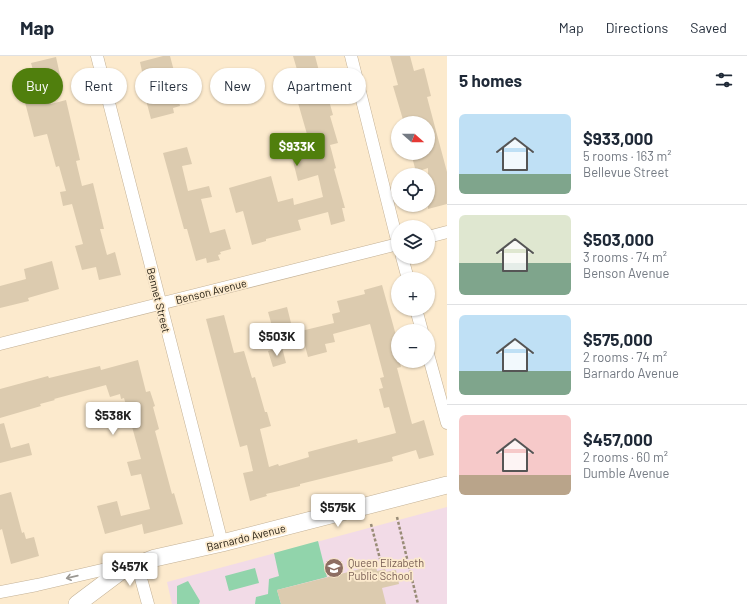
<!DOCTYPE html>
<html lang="en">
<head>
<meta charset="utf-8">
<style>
	:root { --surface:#fff; --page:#f2f2f3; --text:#1f2937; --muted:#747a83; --line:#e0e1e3; --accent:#507f0d }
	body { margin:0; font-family:Barlow,sans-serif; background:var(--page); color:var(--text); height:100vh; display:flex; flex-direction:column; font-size:15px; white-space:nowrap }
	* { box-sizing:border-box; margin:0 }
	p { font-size:13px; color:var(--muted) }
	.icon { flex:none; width:22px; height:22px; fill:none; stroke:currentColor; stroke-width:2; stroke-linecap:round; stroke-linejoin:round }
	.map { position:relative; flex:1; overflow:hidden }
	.details { display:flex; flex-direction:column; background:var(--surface); width:300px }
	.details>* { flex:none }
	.banner { position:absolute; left:12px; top:12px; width:375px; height:36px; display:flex; gap:8px }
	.needle { width:26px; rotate:111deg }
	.fabs { position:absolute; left:391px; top:60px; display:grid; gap:8px }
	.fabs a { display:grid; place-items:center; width:44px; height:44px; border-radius:50%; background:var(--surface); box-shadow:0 1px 3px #0004; font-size:20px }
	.price { position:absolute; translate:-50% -34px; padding:0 9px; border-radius:4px; background:#fff; color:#222; font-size:13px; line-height:26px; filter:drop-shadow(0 1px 2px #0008) }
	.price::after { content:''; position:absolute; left:50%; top:24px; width:12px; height:9px; margin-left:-6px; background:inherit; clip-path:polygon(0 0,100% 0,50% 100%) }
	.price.selected { background:var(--accent); color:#fff }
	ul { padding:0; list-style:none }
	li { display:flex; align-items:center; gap:12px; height:100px; padding:0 12px }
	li+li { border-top:1px solid var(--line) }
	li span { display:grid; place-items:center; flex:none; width:112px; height:80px; border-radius:6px; color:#555 }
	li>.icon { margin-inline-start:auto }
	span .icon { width:48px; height:48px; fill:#fffc; stroke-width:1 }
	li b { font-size:17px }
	h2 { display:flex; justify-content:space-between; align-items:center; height:48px; padding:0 12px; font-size:17px }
	.pill { padding:0 14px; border-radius:18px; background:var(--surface); box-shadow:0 1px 3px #0004; font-size:14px; line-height:36px }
	.pill.selected { background:var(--accent); color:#fff }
	header { display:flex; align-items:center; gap:24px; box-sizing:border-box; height:56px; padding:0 20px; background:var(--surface); border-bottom:1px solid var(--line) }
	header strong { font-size:19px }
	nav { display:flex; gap:22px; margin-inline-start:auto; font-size:14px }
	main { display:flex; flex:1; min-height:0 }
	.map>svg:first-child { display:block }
	.education { fill:#f2dbe7 }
	.green { fill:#91d4ab }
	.building { fill:#dccbaf }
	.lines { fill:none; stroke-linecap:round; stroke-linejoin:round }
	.street-casing { stroke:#c3b196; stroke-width:13 }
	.secondary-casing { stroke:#c3b196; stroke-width:18 }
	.path { stroke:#998c77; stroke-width:2.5; stroke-dasharray:3 2; stroke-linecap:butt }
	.street { stroke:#fff; stroke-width:12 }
	.secondary { stroke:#fff; stroke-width:17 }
	.oneway { stroke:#9b9893 }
	.labels { text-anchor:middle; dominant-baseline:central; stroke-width:3.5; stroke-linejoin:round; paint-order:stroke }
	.street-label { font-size:11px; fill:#211b10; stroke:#fceacd }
	.education-label { font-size:11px; fill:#785e54; stroke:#fceacd; text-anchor:start }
</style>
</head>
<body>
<header>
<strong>Map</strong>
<nav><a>Map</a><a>Directions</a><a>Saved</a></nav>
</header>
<main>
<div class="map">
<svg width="447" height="548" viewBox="0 0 447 548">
	<rect width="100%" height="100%" fill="#fceacd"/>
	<path class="education" d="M447,451v97h-275l-5,-22z"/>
	<path class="green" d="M318,485l9,36 -50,13 4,14h-26l1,-7 12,-3 1,-15 10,-3 -5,-23z
		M255,512l4,15 -30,8 -4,-15z
		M188,525l12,20 -1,3h-22v-18z"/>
	<path class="building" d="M163,0h7l4,15 11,-3 3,14 10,-3 3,12 -23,7 2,8 -7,2 1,5 -23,6 -5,-19 7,-1 -7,-24 -3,1 -3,-14z
		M293,0h22l11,41h2l5,18 -3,1 8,27 -8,2 6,23 -2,1 11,39h-3l3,13 -14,4 -3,-13 -30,8 3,10 -35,9v2l-14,4 -9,-34 -7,2 -7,-25 42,-12 7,26 15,-4 1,7 29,-8 -5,-22 -20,6 -5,-20 20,-6 -23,-80 8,-2z
		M390,0h20l4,15 10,-3 7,28 -4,1 20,75v32l-19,5v-41l-12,4 -5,-19h17v-30h-24l-11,-37 5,-1z
		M56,1l4,18 -14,4 5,25 15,-4 14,60 -4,1 6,25 11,-3 11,46h-4l7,26 8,-3 6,23 -22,5 -3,-13 -14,3 -7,-24 8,-2 -11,-40 -9,2 -3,-14 6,-1 -7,-25 -3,1 -9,-33 -13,3 -13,-50 5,-1 -2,-5 7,-1 -3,-9 5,-1 -2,-7z
		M187,91l5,17 -10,2 6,25 21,-5 3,11 -11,2 9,34 15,-4 6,20 -11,3 1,2 -3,1 2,5 -13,3 -1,-5 -10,3 -9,-32h-3l-21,-76z
		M52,205l7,28 -31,9 1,3 -29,7v-22l26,-7 -2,-10z
		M382,229l15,54 -3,1 7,27 -4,1 15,56 12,-4 10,35 -15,4 -3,-9 -24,7 1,4 -93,23v2l-34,8 1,2 -17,5 -7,-28 10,-2 -6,-26 -7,2 -34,-128 18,-4 10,38 10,-2 8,27 3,-1 10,35h2l4,14 -11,3 9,38 9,-3 1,2 30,-9 -1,-5 49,-13 1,4 38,-10 -7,-26 -5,1 -5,-19 4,-1 -3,-10 4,-1 -14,-53 -37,10 2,8 -10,2 2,8 -19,5 -7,-26 33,-8 -2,-9 8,-2 -3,-11 28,-7 -1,-4z
		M287,251l7,28 -18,5 -8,-28z
		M282,291l4,16 -13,4 -5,-16z
		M138,304l8,32 4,-1 5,15 -2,1 6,22 -4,2 17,63 2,-1 9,31 -39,10 -2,-10 -37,10 -8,-28 20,-5 4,15 29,-7 -9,-35 -10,2 -4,-14 14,-3 -17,-61 -3,1 -1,-5 -10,3 -4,-12 -52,14 1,1 -15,4 1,2 -41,12v-29l48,-13 1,2 51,-12 1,4z
		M4,367l7,25 18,-5 3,12 -32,8v-39z
		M11,436l11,41 2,-1 2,7 8,-2 5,19 -28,8 -9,-35 -2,1v-35z
		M376,509l1,6 8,-2 1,3 10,-2 3,14 -17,4 4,16h-105l-4,-14z"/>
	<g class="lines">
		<g class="street-casing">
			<path id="street" d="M97,0l125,487
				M351,0l47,188
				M428,181l19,-5
				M402,201l6,22
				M416,253l6,22
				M0,288l398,-100
				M428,298l19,69
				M0,536l37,-7 82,-19 18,-2 11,40"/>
		</g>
		<g class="secondary-casing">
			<path id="secondary" d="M77,548l44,-33 34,-13 67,-15 225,-58"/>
		</g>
		<path class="path" d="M397,461l21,87
			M371,468l9,35"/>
		<use href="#street" class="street"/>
		<use href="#secondary" class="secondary"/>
	</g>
	<defs><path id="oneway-shaft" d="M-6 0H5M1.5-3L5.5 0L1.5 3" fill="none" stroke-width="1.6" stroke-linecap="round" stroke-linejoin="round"/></defs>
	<use class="oneway" href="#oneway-shaft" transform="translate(72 521) rotate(167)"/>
	<defs>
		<g id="school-disc" transform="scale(1)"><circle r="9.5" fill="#8d6e63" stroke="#fceacd"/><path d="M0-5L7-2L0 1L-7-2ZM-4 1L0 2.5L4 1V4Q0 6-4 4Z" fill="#fff"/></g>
	</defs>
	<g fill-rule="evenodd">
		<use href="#school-disc" x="334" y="512"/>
	</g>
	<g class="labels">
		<g class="street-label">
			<text transform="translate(211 235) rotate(-14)">Benson Avenue</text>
			<text transform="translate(159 244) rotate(76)">Bennet Street</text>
			<text transform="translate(246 481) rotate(-14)">Barnardo Avenue</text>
		</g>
		<g class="education-label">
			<text x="348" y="506">Queen Elizabeth<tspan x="348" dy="13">Public School</tspan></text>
		</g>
	</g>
</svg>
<div class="fabs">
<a><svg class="needle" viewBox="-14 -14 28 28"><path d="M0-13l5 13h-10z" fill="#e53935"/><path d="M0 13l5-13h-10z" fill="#747a83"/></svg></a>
<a><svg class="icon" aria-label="locate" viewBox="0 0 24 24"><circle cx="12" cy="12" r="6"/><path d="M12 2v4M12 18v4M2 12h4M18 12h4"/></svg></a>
<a><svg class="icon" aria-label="layers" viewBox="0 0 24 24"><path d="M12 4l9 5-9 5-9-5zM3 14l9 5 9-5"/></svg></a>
<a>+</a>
<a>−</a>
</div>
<b class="price selected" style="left:297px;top:111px">$933K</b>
<b class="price" style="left:277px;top:301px">$503K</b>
<b class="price" style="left:113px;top:380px">$538K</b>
<b class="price" style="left:338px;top:472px">$575K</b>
<b class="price" style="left:130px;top:531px">$457K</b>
<div class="banner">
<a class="pill selected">Buy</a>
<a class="pill">Rent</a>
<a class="pill">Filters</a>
<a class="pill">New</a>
<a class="pill">Apartment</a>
</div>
</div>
<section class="details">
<h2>5 homes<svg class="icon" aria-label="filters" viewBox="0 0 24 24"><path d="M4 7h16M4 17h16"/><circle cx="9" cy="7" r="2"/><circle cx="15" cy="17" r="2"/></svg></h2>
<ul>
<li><span style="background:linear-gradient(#bfe0f5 75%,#7fa58c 0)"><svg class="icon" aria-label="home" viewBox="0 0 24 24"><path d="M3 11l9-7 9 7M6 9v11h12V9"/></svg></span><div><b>$933,000</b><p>5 rooms · 163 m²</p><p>Bellevue Street</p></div></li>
<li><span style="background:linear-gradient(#dfe7d0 60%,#7fa58c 0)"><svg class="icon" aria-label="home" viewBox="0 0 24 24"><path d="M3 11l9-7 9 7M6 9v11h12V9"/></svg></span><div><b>$503,000</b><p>3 rooms · 74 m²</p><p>Benson Avenue</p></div></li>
<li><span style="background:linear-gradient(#bfe0f5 70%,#7fa58c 0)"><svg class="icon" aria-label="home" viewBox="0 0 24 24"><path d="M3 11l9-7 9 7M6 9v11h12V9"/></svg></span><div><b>$575,000</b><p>2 rooms · 74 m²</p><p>Barnardo Avenue</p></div></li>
<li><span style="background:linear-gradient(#f6c9c9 75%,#b9a48a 0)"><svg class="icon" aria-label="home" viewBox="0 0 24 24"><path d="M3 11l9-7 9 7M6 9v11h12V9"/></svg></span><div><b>$457,000</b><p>2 rooms · 60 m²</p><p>Dumble Avenue</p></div></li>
</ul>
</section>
</main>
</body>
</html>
